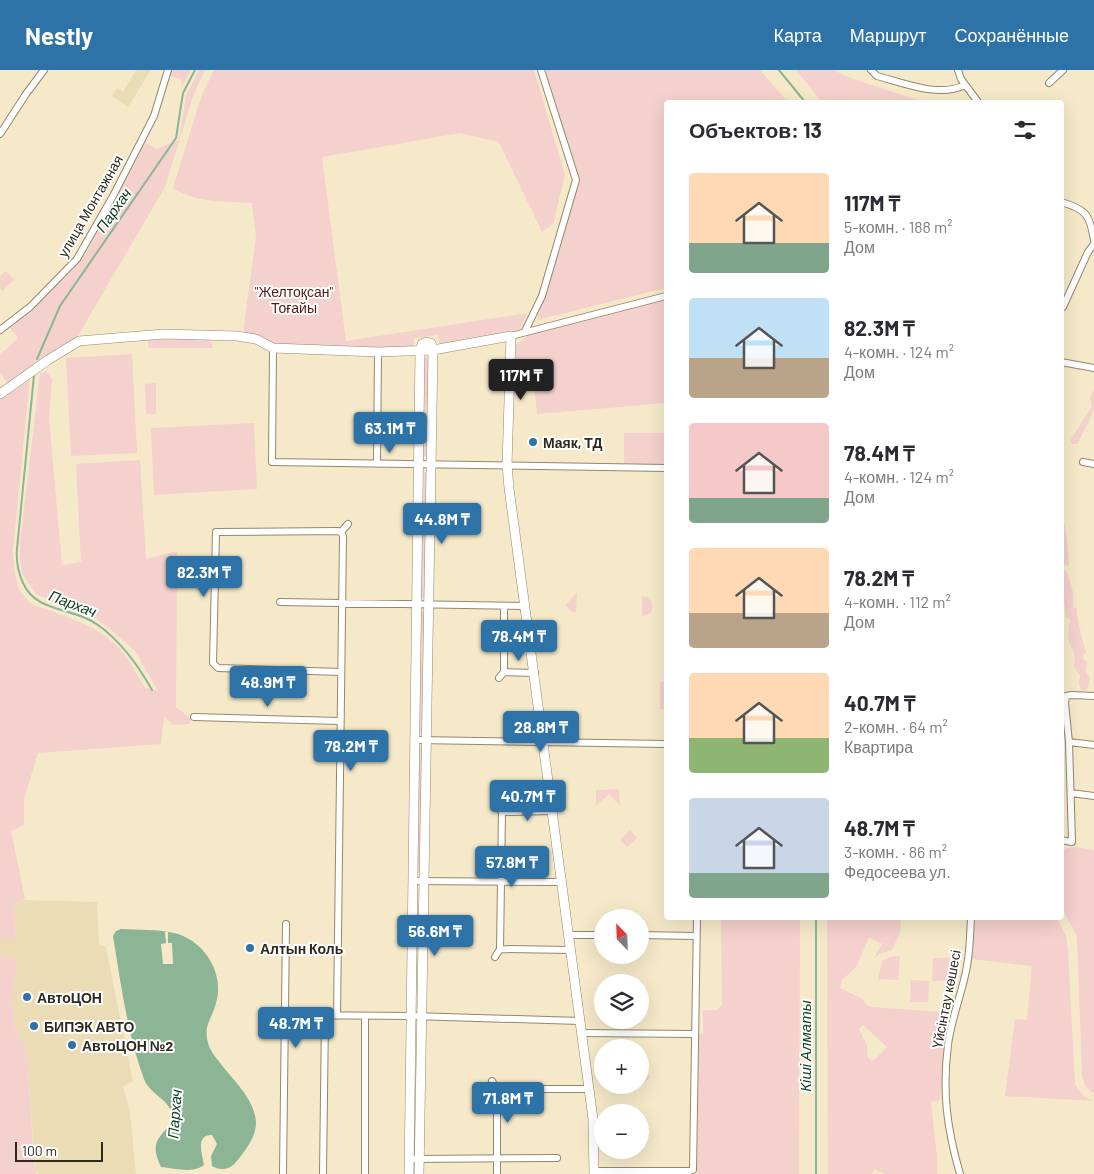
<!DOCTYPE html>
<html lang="ru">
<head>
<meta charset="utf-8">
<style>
	:root { --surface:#fff; --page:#f2f2f3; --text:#2b2b33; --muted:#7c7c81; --accent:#2d73a7 }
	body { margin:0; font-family:Barlow,sans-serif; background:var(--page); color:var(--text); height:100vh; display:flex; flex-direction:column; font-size:19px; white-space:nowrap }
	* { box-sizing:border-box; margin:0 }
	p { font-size:16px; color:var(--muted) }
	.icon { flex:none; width:28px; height:28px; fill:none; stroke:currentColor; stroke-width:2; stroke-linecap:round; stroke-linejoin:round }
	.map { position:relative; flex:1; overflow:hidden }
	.side { position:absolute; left:664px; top:30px; width:400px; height:820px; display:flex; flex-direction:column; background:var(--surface); border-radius:5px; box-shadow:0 5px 20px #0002 }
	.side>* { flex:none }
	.needle { width:32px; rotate:337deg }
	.buttons { position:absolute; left:594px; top:839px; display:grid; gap:10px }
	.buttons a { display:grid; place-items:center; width:55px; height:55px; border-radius:50%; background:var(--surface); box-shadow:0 5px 20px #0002; font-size:25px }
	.scale { position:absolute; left:15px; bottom:12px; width:88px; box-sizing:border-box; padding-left:5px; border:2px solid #2d291c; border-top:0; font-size:14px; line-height:18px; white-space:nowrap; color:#2d291c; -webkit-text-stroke:4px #fff; paint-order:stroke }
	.price { position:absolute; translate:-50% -42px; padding:0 11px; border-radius:5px; background:var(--accent); color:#fff; font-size:16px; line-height:32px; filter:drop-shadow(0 1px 2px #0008) }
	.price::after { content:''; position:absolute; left:50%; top:30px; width:15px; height:11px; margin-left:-8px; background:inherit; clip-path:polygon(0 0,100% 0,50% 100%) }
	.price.active { background:#222; color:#fff }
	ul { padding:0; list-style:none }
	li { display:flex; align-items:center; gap:15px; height:125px; padding:0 25px }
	li span { display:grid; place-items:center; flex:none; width:140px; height:100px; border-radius:5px; color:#555 }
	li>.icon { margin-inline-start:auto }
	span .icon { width:60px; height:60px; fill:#fffc; stroke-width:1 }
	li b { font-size:21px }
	h2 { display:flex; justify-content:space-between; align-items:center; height:60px; padding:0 25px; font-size:21px }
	header { display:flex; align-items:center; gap:30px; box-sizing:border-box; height:70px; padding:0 25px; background:var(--accent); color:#fff }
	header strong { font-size:24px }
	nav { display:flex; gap:28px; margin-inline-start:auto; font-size:18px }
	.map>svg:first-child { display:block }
	.built { fill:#ebdcb5 }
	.green { fill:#f4d1cc; fill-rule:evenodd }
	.water { fill:#8bb595 }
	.pier { fill:#f5e9c9 }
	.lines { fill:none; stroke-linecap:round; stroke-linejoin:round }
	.stream { stroke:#8bb595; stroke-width:2 }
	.street-casing { stroke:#94886b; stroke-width:8 }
	.secondary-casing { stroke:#94886b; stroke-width:10 }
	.street { stroke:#fff; stroke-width:6 }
	.secondary { stroke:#fff; stroke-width:9 }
	.poi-dot { fill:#2d73a7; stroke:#fff; stroke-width:2 }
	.labels { text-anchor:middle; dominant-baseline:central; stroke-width:4; stroke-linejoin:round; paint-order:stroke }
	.street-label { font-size:14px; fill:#2d291c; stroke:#fff }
	.park-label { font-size:14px; fill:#561713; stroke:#fff }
	.poi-label { font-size:14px; font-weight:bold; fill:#2d291c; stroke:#fff; text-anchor:start }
	.water-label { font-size:15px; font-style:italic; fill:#104121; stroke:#fff }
</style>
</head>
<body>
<header>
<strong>Nestly</strong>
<nav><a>Карта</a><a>Маршрут</a><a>Сохранённые</a></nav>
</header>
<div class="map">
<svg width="1094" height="1104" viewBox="0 0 1094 1104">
	<rect width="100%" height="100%" fill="#f5e9c9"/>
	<path class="built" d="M136,0h15l-23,37 -16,-11 5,-8 6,4z
		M21,830l76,2 2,42 7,3 27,135 -10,4 7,27 6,61h-98l-3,-4 -8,-120 -12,-21 -4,-28 6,-36 -3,-5 -4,-3 -10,-1v-17l16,-2 -1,-22 -3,-10z"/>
	<path class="green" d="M170,0h21l-9,17 -1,-8 -12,-3z
		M199,0h6l-12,26 -28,91 -89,152 -68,45 -8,-11v-18l18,-17 -8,-10 64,-60 12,-15 59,-111 11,7 23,-9 7,-44z
		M214,0h320l31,105 -12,49 -11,8 -43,-90 -39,-9 -138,24 24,184 181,-28 -7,16 -80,16 -2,-10 -24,3 -1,11 -66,-1 -72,-3 -14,-9 -18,-3 13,-96 -4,-34c-26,-2 -57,0 -79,-15l28,-91z
		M544,0h216l28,32h-122v186l-129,32 41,-140z
		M796,0h38l11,6 78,26h-101z
		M6,201l8,9 -12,11 -2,-3v-12z
		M666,230v103l-129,11 -3,-28 -20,3 2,-44 14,-11z
		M147,269h63l3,9h-64z
		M132,284l5,99 -66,3 -5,-98z
		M425,287h6l-2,99h-5z
		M46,301l6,8 -3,39 13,147 19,-3 -5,-98 64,-4 6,99 31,-8 -1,156 14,11v6l-17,1 -9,-9 -3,28 -123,9 -14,46v26l-13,6 14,68 -4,1 -9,5 3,10 1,23 -16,1v-541l30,-20 -17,171c1,20 1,45 21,56 33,12 68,21 91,50 7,10 13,22 20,33l13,3 -23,-40 -26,-23 -20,-14 -53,-20 -14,-21 -2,-14v-16l20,-170z
		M156,313v31h-10l-1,-30z
		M1094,318v21l-5,13 -12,22h-5l-2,-3 22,-35 -2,-8z
		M254,353l3,66 -103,6 -3,-67z
		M624,363h42v32l-42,-1z
		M424,402h5l-3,125h-5z
		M1061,418l3,6 -2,16 5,29 2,27 -8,-3z
		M1062,501h4c5,11 9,23 7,36l4,2c-1,11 6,31 9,43l-4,6 5,4 -1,10 4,6 -3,12 -5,1 -3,-7 1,-9 -6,-9 1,-10 -7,-17 1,-14 2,-5 -5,-2 -3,-29 1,-2 -2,-3 2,-7z
		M577,523l-1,19h-4l-7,-7z
		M642,526l5,1 5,5v9l-5,4 -5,1z
		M421,541h5l-2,122h-5z
		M660,612h4v27h-4z
		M419,677h6l-2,127h-5z
		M619,719l1,17 -11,-12 -13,12v-16z
		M630,760l7,8 -10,9 -7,-7z
		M1074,777l20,3v243c-8,-3 -11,-10 -12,-19l-5,-137c-4,-10 -11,-18 -14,-29l1,-55 1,-4z
		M721,848h79l-1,256h-102l2,-140h4v-24h14l5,-5z
		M827,848h74l-1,15 -8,17 -12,4 -6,4 8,-14 -13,-7 -12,29 -15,14 -2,8 21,10 6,7 5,2 69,5 6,3 1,3 -8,82 -9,2 6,55v17h-52l-11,-5 -2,5h-44zM863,955l24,22 -14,14 -5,-3 -1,-12 -8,-17z
		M974,848h83l9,18 2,14 7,134 8,12 11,5 -89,-5 10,-77 12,1 5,-54 -61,-7z
		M0,886l10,1 4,3 3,5 -6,36 4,28 12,21 7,115 2,9h-36z
		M900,886l-2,24 -20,-1 4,-18 8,-4z
		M933,888h17l-2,23h-16z
		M911,910l18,1 -1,21h-18z
		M645,1002l5,5 -16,15 -4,-4 2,-3h8v-7z"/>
	<path class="water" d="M121,859c17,1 36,0 53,4 30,7 51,40 42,70 -4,17 -14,22 -7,43 3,8 10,15 15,22 14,17 39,41 30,66 -3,9 -12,21 -18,28 -6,8 -16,9 -24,4l-1,-10 6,-12 -5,-9c-17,0 -10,18 -8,30 -11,9 -30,3 -43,2 -12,-26 -2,-28 12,-46 0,-22 -22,-24 -29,-42 -17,-46 -23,-95 -31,-143l3,-5z"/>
	<path class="pier" d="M165,862h3v11h4l1,21h-10l-2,-20 5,-1z"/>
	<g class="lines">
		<path class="stream" d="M779,0l26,32
			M37,289l23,-53 116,-168 7,-45 12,-23
			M34,305l-17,174c-1,13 1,23 6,34 13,30 51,24 75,42 24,17 40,40 54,65
			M816,848v256"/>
		<g class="street-casing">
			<path id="street" d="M871,0l6,6c27,7 62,22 88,9
				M958,0l3,9 17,23
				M1049,13l14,-13
				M0,64l26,-40 18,-24
				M1061,132c25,7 29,13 33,38
				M1061,237h2l25,-55 6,-8
				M0,260l30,-23 47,-48 36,-63 41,-80 14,-46
				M525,261l17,-35 34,-116 -35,-110
				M511,266l155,-40
				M273,278l-1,114 394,6
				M1061,292l33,6
				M1083,392l11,2
				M377,394l1,-112
				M341,462l7,-8
				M280,532l245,4
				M341,602l-123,-4 -5,-5 3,-131 121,-1 4,1
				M504,602l31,1
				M499,608l5,-6v-66
				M194,647l146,4
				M416,670l250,4
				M1069,672l-4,-39 1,-7 6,-1 22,1
				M1071,723l23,3
				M502,742l51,-1
				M1061,770l11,2 -3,-100 25,3
				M414,811l148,1
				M569,865h33
				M640,865l56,1
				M500,879l70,1
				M495,887l5,-8 2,-137 -5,-5
				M286,945l126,1 168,5
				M337,946l6,-480 -2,-4
				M581,963l114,1
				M492,1011l5,8v85
				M497,1019h92
				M410,1089l147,-1
				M594,1101h96l3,-1 4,-252
				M283,1104l3,-250
				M323,1104l2,-158
				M365,1104v-158
				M960,1104c-13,-45 -18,-82 -12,-129 3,-25 13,-49 18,-74 4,-17 4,-36 5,-53"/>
		</g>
		<g class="secondary-casing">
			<path id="secondary" d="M0,324l48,-34 31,-19 85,-7 73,2 19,3 17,9 105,4 55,-2 78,-14 -4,129 2,23 80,601 4,30 1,55
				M409,1104l11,-823 2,-7 5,-2 4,1 2,7 -14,824"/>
		</g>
		<use href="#street" class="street"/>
		<use href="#secondary" class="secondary"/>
	</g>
	<g class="poi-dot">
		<circle cx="533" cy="372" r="5"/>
		<circle cx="250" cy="878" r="5"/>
		<circle cx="27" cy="927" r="5"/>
		<circle cx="34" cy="956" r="5"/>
		<circle cx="72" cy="975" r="5"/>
	</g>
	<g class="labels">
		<g class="street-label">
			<text transform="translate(90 136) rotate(-60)">улица Монтажная</text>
			<text transform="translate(946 929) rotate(-79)">Үйсінтау көшесі</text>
		</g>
		<g class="park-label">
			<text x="294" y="221">"Желтоқсан"<tspan x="294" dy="16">Тоғайы</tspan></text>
		</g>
		<g class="poi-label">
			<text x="543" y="372">Маяк, ТД</text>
			<text x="260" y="878">Алтын Коль</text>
			<text x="37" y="927">АвтоЦОН</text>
			<text x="44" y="956">БИПЭК АВТО</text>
			<text x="82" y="975">АвтоЦОН №2</text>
		</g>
		<g class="water-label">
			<text transform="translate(113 140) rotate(-55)">Пархач</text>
			<text transform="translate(73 533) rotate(21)">Пархач</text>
			<text transform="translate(805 976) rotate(-90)">Кіші Алматы</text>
			<text transform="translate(174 1044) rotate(-86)">Пархач</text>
		</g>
	</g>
</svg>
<div class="buttons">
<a><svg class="needle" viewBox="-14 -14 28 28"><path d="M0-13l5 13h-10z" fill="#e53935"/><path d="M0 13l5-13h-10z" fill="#7c7c81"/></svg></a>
<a><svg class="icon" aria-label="layers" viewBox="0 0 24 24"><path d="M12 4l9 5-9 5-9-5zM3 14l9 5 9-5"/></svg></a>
<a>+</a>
<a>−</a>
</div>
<div class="scale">100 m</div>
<b class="price active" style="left:521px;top:331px">117M ₸</b>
<b class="price" style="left:390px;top:384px">63.1M ₸</b>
<b class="price" style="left:442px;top:475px">44.8M ₸</b>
<b class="price" style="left:204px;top:528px">82.3M ₸</b>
<b class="price" style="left:519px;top:592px">78.4M ₸</b>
<b class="price" style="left:268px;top:638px">48.9M ₸</b>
<b class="price" style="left:541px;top:683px">28.8M ₸</b>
<b class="price" style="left:351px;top:702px">78.2M ₸</b>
<b class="price" style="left:528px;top:752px">40.7M ₸</b>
<b class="price" style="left:512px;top:818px">57.8M ₸</b>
<b class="price" style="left:435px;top:887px">56.6M ₸</b>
<b class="price" style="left:296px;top:979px">48.7M ₸</b>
<b class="price" style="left:508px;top:1054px">71.8M ₸</b>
<section class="side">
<h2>Объектов: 13<svg class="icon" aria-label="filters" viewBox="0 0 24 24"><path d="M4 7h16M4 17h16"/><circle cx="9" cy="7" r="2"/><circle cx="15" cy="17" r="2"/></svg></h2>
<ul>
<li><span style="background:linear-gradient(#ffd9b3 70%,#7fa58c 0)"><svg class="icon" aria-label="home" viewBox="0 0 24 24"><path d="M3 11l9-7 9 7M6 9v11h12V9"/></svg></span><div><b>117M ₸</b><p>5-комн. · 188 m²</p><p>Дом</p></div></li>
<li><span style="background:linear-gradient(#bfe0f5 60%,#b9a48a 0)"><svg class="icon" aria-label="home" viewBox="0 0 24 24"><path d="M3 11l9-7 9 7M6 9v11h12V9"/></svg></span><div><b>82.3M ₸</b><p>4-комн. · 124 m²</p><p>Дом</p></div></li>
<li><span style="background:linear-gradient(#f6c9c9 75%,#7fa58c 0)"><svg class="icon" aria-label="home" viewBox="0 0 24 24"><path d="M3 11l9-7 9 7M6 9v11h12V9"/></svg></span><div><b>78.4M ₸</b><p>4-комн. · 124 m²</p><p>Дом</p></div></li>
<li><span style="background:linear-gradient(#ffd9b3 65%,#b9a48a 0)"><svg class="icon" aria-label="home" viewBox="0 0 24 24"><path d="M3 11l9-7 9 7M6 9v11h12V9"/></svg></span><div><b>78.2M ₸</b><p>4-комн. · 112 m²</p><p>Дом</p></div></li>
<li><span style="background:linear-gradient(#ffd9b3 65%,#8fb573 0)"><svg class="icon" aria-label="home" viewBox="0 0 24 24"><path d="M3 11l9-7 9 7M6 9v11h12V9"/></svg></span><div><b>40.7M ₸</b><p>2-комн. · 64 m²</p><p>Квартира</p></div></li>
<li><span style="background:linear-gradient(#c9d6e8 75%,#7fa58c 0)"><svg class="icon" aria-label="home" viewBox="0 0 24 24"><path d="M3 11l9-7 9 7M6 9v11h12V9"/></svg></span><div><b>48.7M ₸</b><p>3-комн. · 86 m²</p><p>Федосеева ул.</p></div></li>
</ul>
</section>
</div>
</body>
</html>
